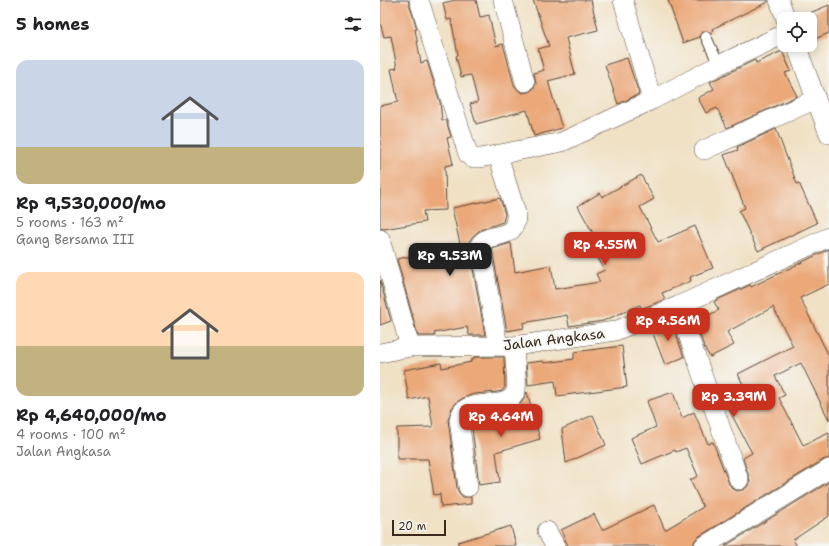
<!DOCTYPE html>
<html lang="en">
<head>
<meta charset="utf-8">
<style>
	:root { --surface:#fff; --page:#f2f2f2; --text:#202124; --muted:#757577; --accent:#c8321e }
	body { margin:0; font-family:"Shantell Sans",sans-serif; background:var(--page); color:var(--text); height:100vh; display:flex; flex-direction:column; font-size:15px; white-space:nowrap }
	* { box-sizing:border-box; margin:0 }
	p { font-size:13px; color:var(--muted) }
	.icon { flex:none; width:22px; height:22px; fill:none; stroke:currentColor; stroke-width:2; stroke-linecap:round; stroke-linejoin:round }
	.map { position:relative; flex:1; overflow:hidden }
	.sheet { display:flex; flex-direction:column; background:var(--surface); width:380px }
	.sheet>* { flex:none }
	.fabs { position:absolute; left:397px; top:12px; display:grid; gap:8px }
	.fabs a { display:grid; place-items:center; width:40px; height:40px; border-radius:8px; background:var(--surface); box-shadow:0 2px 10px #0003; font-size:20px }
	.scale { position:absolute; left:12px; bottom:10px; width:54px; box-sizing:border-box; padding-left:4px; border:2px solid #3b2a1e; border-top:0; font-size:11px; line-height:14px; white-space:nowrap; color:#3b2a1e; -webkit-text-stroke:3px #f6f6f2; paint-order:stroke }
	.price { position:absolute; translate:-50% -34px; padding:0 9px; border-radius:8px; background:var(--accent); color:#fff; font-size:13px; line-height:26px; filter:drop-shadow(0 1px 2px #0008) }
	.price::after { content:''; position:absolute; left:50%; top:24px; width:12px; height:9px; margin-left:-6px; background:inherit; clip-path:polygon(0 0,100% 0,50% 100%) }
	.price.active { background:#222; color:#fff }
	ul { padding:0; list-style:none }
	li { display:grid; align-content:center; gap:8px; height:212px; padding:0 16px }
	li span { display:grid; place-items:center; height:124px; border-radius:12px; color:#555 }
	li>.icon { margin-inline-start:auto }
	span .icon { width:72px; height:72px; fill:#fffc; stroke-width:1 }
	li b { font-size:17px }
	h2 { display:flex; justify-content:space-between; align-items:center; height:48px; padding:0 16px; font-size:17px }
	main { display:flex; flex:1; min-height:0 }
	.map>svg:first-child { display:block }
	.building { fill:#eba97a }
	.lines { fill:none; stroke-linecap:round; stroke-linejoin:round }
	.lane-casing { stroke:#564537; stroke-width:12 }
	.street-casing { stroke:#564537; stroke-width:20 }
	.lane { stroke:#fff; stroke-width:10 }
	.street { stroke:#fff; stroke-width:19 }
	.labels { text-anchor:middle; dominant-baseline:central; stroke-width:4; stroke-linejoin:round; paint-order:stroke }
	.street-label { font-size:14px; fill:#3b2a1e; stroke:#f6f6f2 }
</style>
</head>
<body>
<main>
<section class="sheet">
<h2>5 homes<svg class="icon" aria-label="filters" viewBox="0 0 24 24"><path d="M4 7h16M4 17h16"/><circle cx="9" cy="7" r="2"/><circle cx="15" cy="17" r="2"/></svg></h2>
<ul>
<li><span style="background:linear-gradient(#c9d6e8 70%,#c2b280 0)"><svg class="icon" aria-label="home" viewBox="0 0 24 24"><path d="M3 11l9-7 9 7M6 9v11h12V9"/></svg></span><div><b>Rp 9,530,000/mo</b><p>5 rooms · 163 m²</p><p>Gang Bersama III</p></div></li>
<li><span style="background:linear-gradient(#ffd9b3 60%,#c2b280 0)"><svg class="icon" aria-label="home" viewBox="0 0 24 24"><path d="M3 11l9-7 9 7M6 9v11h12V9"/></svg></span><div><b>Rp 4,640,000/mo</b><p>4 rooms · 100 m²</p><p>Jalan Angkasa</p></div></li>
</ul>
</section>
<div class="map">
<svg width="449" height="546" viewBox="0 0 449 546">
	<rect width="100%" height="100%" fill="#f6f6f2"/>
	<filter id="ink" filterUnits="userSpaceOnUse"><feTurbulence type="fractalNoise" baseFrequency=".025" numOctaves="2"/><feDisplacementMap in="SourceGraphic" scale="8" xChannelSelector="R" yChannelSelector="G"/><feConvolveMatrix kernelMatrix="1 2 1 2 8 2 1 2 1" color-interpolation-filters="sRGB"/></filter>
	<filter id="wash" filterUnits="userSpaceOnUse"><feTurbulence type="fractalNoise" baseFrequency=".012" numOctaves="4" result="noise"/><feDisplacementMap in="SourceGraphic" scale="16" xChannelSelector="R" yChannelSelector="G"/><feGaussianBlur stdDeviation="0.9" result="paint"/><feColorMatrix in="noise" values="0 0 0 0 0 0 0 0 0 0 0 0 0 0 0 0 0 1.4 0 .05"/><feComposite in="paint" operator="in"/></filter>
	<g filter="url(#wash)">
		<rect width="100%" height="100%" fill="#f0e1c5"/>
		<g id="blocks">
			<path class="building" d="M0,0h28l9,29h-2l6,34 6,-2 13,41 2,18h4l5,17 -4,1 6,26 -8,2 1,44 -23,1 2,11 -41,7 -4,-1v-122l18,-4 -7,-33 6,-1 -6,-32 -7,1 -4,-15z
				M75,0h21l4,17 9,-2 7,31 7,-2 11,41 4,5 5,3 5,-1 5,-3 3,-5 -2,-11 10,-3 -6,-21 11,-3 -16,-46h58l7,30 -32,8 9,36 -27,7 14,47 -28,8 -7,-26 -51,14 -6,-20 8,-2 -7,-27 -10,2 -5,-21 2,-1 -7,-36 -4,1 -4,-17z
				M288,0h100v2l-56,27 1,4h-2l-4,-2h-3l-4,3v3l-17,6z
				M449,5v28l-14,6 -5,-12v-8h-3l-2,-4z
				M402,51l9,20 -6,2 12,23 -70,32 -10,-20 -11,5 -8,-15 16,-9 -4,-7 45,-22 1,3z
				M247,58l12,36 -21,10 -13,-39z
				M396,129l21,55 2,-1 18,40 -59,28 -19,-40 6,-3 -21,-53 14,-5 -1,-3z
				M261,175l13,24 -14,8 18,35 37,-16 18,42 -23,9 1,4 -29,12 3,6 -24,10 -1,-4 -37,16 -34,5 -2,-11 -44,8 1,5 -17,3 -15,-82 19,-6 4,29 36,-7 4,24 45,-7 -4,-8 9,-4 -16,-27 7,-4 -18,-33 22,-13 2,4z
				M120,198l5,16 -2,8 -23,8 -8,7 -3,5v5l16,88h-16l-2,-8 -33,6 1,3h-17l-21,-77 25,-5 1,3 38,-9 -9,-40z
				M449,249v35l-29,14 29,58v64l-28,-57 -26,13 10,19 -6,3 24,47 26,-12v25l-6,2 -125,77 -3,3 -2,6h-125l-7,-16 33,-16 8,16 52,-25 11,25 38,-23 -13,-27 8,-4 -12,-28 -10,4 -1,-2 -33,14 -11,-26 25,-11 -9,-26 26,-9 9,26 12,-6 14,32 5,-2 16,42 3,4 5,3 5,-1 5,-3 3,-5 -1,-5 -6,-19 9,-5 -26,-49 21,-11 -9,-19 55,-28 -20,-39 -46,25 7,13 -24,12 -5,-8 -10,-27 24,-12 -5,-8 3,-2 33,-15 1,2z
				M0,280l11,41 -11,4z
				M291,320l13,37 -19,8 -14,-37z
				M242,346l5,41 -70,9 -2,-15 -27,4 -2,-22 17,-2 1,2 30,-4v-7z
				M94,357h30l1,30 -3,4 -5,1 -23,2 -9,3 -8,5 -5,6 -4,12 9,68 2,5 4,4h8v7l-30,3 -1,-13 -6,1 -6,-36h-31v-31l36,-1 -5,-31 -19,4 -5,-30 37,-7 1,5 29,-6v-2l3,-1z
				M147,392l13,47 -44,13 4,30 -21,3 -8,-66 7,-3 23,-2 9,-3 12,-9z
				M213,415l13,30 -40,18 -4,-34z
				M449,482v34l-36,24 4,6h-72z
				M131,526l5,20h-58v-4z"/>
		</g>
	</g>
	<g filter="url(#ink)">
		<use href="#blocks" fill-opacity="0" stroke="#564537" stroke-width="1"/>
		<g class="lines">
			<g class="lane-casing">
				<path id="lane" d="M326,37l13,28"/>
			</g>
			<g class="street-casing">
				<path id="street" d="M39,0l49,154 4,4h8l82,-16 90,-42 67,-35 65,-31
					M123,0l22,82
					M243,0l29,100
					M399,0l7,19
					M416,45l33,89
					M324,150l112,-51
					M118,155l18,58c1,31 -26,16 -36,32l18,101
					M0,239l30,108
					M298,306l61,174
					M0,353l30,-6 104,-1 101,-15 63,-25 151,-69
					M88,487l-9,-68c1,-3 2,-6 4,-8 12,-13 47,1 53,-21 2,-6 -2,-36 -2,-44
					M167,531l8,15
					M324,546l125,-77"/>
			</g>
			<use href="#lane" class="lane"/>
			<use href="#street" class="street"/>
		</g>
	</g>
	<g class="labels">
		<g class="street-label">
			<text transform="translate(174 339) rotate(-7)">Jalan Angkasa</text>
		</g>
	</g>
</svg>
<div class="fabs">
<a><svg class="icon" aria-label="locate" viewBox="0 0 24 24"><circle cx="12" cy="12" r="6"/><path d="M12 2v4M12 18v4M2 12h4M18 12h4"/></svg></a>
</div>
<div class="scale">20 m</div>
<b class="price" style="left:225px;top:266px">Rp 4.55M</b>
<b class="price active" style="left:70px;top:277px">Rp 9.53M</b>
<b class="price" style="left:288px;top:342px">Rp 4.56M</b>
<b class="price" style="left:354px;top:418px">Rp 3.39M</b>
<b class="price" style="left:121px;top:438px">Rp 4.64M</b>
</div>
</main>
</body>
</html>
